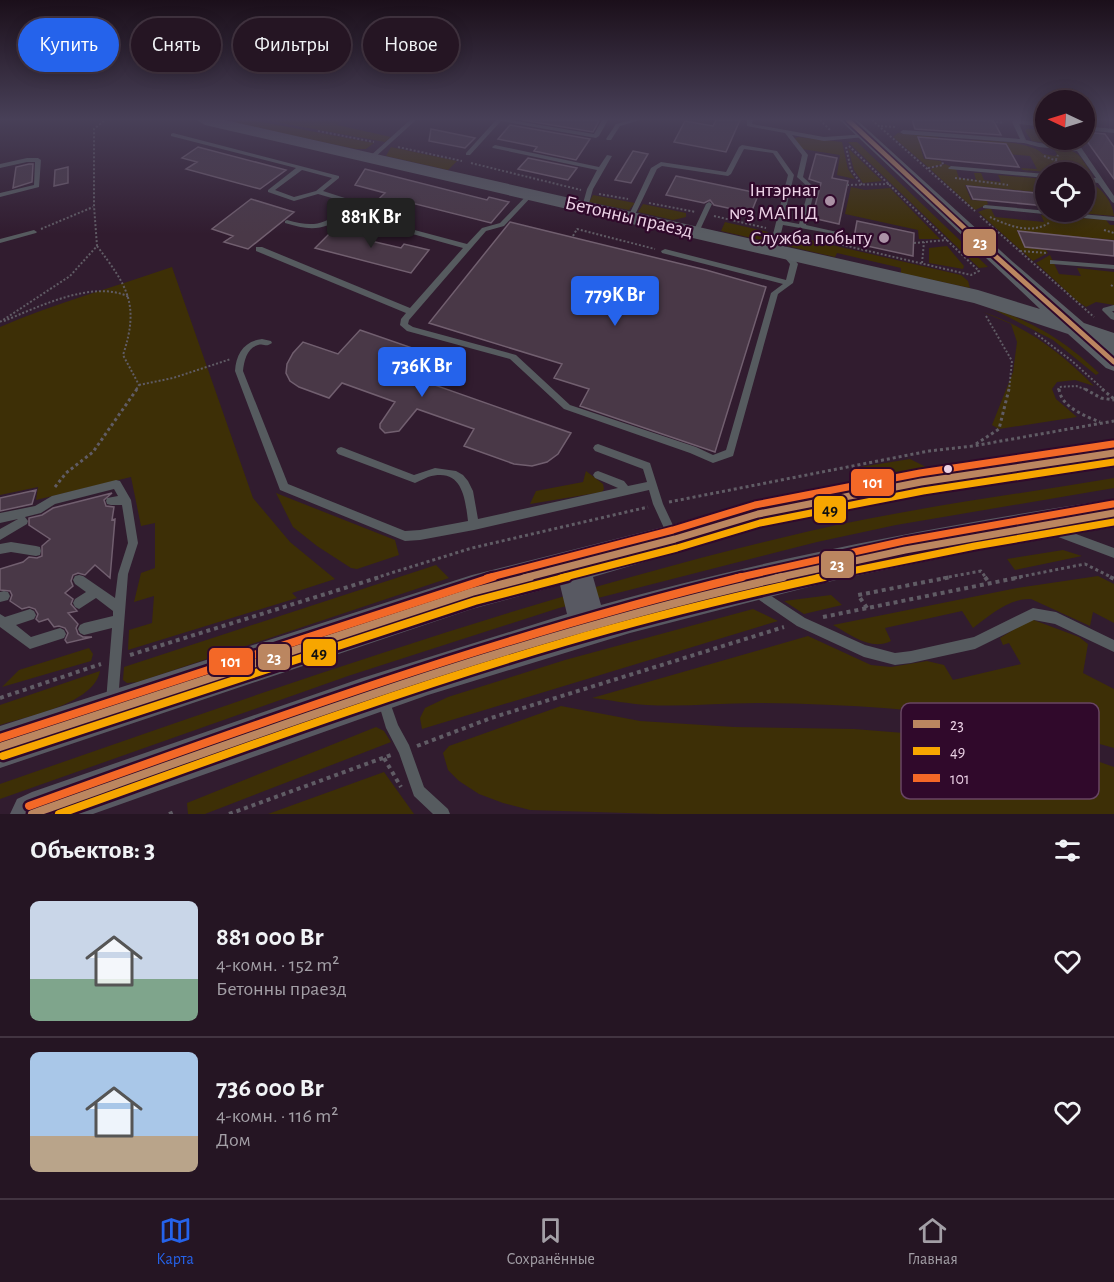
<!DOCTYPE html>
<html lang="ru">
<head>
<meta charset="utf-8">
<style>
	:root { --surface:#251523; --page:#2d1e2b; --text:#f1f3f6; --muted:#a39fa6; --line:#423441; --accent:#2563eb }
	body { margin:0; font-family:"Alegreya Sans",sans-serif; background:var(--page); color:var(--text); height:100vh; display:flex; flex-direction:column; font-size:22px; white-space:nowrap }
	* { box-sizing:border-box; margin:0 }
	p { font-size:20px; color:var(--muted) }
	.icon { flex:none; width:33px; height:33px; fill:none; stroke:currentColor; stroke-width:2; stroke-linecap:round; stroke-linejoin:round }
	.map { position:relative; height:814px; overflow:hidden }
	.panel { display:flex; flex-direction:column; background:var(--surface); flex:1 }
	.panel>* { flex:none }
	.top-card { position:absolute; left:18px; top:18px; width:600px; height:54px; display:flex; gap:12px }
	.needle { width:39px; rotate:274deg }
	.fabs { position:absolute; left:1035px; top:90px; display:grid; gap:12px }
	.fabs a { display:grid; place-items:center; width:60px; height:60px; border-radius:50%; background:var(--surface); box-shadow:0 3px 15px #0003,0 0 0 2px var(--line); font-size:30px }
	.price { position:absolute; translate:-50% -51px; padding:0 14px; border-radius:6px; background:var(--accent); color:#fff; font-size:20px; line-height:39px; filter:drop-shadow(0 2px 3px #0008) }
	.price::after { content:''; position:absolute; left:50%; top:36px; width:18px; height:14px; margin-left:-9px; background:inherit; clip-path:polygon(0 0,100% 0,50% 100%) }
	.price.active { background:#222; color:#fff }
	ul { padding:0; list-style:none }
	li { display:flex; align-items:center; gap:18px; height:150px; padding:0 30px }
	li+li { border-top:2px solid var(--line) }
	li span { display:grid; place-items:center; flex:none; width:168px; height:120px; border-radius:9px; color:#555 }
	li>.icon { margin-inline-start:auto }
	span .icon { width:72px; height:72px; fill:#fffc; stroke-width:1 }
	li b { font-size:26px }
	h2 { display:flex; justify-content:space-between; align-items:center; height:72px; padding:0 30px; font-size:26px }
	.pill { padding:0 21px; border-radius:27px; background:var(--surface); box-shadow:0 3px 15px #0003,0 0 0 2px var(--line); font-size:21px; line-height:54px }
	.pill.active { background:var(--accent); color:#fff }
	.dock { display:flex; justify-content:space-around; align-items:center; height:84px; border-top:2px solid var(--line); background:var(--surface); font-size:16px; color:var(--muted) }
	.dock a { display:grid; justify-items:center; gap:3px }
	.dock .active { color:var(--accent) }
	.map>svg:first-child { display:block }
	.green { fill:#3d2f06 }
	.building { fill:#493847; stroke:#715f6f; stroke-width:1.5 }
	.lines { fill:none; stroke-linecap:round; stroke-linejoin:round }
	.path-far2 { stroke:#605c65; stroke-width:2; stroke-dasharray:2 2; stroke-linecap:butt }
	.path-far1 { stroke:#605c65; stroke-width:3; stroke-dasharray:3 3; stroke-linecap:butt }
	.path { stroke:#605c65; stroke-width:4; stroke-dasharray:4 4; stroke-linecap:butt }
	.lane { fill:#565b5f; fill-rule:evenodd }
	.secondary { fill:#595d63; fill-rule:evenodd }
	.primary { fill:#585962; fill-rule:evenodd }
	.bus-1-far3-casing { stroke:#30092b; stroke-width:8 }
	.bus-1-far2-casing { stroke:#30092b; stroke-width:9 }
	.bus-1-far1-casing { stroke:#30092b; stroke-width:11 }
	.bus-1-casing { stroke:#30092b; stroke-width:13 }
	.bus-2-far1-casing { stroke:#30092b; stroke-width:11 }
	.bus-2-casing { stroke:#30092b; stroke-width:13 }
	.bus-3-far1-casing { stroke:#30092b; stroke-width:11 }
	.bus-3-casing { stroke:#30092b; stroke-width:13 }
	.bus-1-far3 { stroke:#bb8660; stroke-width:4.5 }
	.bus-1-far2 { stroke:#bb8660; stroke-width:5 }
	.bus-1-far1 { stroke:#bb8660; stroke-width:7 }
	.bus-1 { stroke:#bb8660; stroke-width:8 }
	.bus-2-far1 { stroke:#f7a600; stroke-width:7 }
	.bus-2 { stroke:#f7a600; stroke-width:8 }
	.bus-3-far1 { stroke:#f36827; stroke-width:7 }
	.bus-3 { stroke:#f36827; stroke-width:8 }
	.poi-dot { fill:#ab92a6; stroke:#30092b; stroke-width:2 }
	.bus-dot { fill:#ecd2e6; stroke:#30092b; stroke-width:2 }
	.labels { text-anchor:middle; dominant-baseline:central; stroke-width:4.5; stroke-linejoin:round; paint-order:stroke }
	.far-poi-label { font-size:20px; fill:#ecd2e6; stroke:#30092b; text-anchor:end }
	.far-street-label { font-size:20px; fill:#ecd2e6; stroke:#30092b }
	.key { fill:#30092b; stroke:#684563; stroke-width:1.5 }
	.key-label { font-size:16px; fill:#ecd2e6 }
	.line-badge { stroke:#30092b; stroke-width:2 }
	.badge-label { font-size:16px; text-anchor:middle; font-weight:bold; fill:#fff }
	.pale-badge-label { font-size:16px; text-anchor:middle; font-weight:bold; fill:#111 }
</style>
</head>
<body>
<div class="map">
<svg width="1114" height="814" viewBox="0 0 1114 814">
	<rect width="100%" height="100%" fill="#311c2f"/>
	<path class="green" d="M239,120h12l123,23 -8,6h-10l-123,-26z
		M264,120h79l-6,5 54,12 -6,5z
		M1027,129h18l1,11h22l5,6 -41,-5 -7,-10z
		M898,133l40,4 3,6 32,2 -2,-5c18,1 60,1 72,14l12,2 2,-2 -3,-5c23,1 23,2 36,22l-42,1 -25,-2 -2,-2 16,1 -7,-13 -110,-10 4,13 17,2 1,3 -13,4 -36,-31z
		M798,137l44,5 6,27 7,10 -18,-4 3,-20 -38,-6 -8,-10z
		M848,142h9l131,125 -9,1z
		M391,147l66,14 -9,9 -62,-14z
		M848,148l34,33 -19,2 -9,-13z
		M945,164l11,5 3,9 17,2 -2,-7h7l3,7 17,2 -3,-7 47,4v14l-80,-8 6,15 16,1 1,3 -13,6 -45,-41z
		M1085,182c14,1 28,20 29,34l-35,-3 13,-2 -7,-13z
		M851,187l14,3 25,-2 50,51h-21l-1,-9 -73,-16z
		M593,195l42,8 -6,7 -40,-8z
		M643,204l43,9v4l-13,3 -35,-8z
		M986,209h5l4,8 49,5 -3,-7 65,5 4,5h4v15l-97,-9 8,16 21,3 2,3 -15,8 -55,-49z
		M725,222l43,10 -3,9 -44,-10z
		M780,233l181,42 7,6 2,7 -69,-15v-5l-64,-15 -2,4 -57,-13z
		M947,246l17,20 -1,3 -34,-6v-15z
		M1050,255l9,19 22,2 -4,-8 37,4v33l-18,-3 -10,5 -9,-6 -41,-38z
		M172,267l81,231 37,44 45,37 -43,14 5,5 -169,52 1,-20 23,-7 2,-27 -20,6 7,-29 14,-5v-45l-14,3 -10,-49 -95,23 2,-13 -38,8v-168c56,-24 114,-40 172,-60z
		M987,306c46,16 76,33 112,67l-3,2 -43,-35z
		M983,312c45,15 78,41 111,74l-19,-6 -18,2 -5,7 4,10 21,18 -78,12 -7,-4 21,-53 4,-30 -6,-18z
		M910,459l16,8 -50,10 -16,-10z
		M586,471l17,13 1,5 -2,3 -72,12 6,-13 47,-9z
		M1114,478v10l-218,37 -79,17 -258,66 -211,68 -348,123v-15c267,-93 534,-189 810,-253 100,-23 203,-36 304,-53z
		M276,493l119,47 4,15 -42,14 -6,-1 -34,-22 -24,-19z
		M1063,550l19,6 -67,14 -8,-11z
		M436,565l13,13 -311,104 -11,1 -4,-3 1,-13z
		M1098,576l16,8v39l-21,-11 -3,14 -59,-27c-22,-1 -41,16 -58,29l-11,-17 -77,17 6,13c-20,10 -40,-6 -58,-16l184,-37z
		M831,595l11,10 -38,9 -20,-13z
		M753,609l25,12 -356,108 -2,-11 5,-10 23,-11 117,-37z
		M1031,619l48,18 9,7 -5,29 31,16v59c-115,-34 -238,-44 -357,-45 -37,0 -74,4 -110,2 -18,-1 -37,-5 -55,-7l216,-62 63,29 20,2 36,-6 17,4 9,15 68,-16 -12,-21 -6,2 -3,-7z
		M89,648l4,6 -2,7 -89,26 17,-17z
		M100,671c-6,33 -72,45 -100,54v-20z
		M561,706l79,15 94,6 120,2 100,8 55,2 68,15 37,13v47h-455l-129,-4 -27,-7 -24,-9 -20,-13 -11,-11 -5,-17 6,-7z
		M376,727l8,4 7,11 -186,72h-17l-1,-11z
		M384,772l30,42h-146z"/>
	<path class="building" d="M522,120h71l6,1 -6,11z
		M716,120h24l-14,32 -52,-10 11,-21 28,5z
		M912,120h81l8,15 -86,-6z
		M510,125l80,14 -14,21 -42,-9 3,-4 -39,-8z
		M431,129l44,9 -10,10 -36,-7z
		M1084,132l21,2 9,13v32l-30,-42z
		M918,137l88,7 13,23 -93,-9z
		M198,147l88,23 -26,19 -74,-20 11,-7 -15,-4z
		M633,151l15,3 -17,29 -16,-3z
		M816,154l21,4 -5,20 16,3 -9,43 -27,-6 9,-35 -12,-4z
		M528,158l49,10 -9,12 -50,-11z
		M29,164h4l-1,18 -19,6 3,-21z
		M68,167v16l-14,3 1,-16z
		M365,169l122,31 2,-3 20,5 -18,21 -95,-24 -19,19 -14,-4 22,-21 -30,-8z
		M676,176l72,15 11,2 -8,20 -37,-8 -4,-5 -6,3 -38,-8z
		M967,186l79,8v12l-73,-7z
		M251,199l43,13 -46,37 -24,-7 9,-6 -21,-7z
		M356,221l14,3 -10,9 15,4 -4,4 30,7 3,-4 25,6 -18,23 -96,-25 21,-21 10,3z
		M857,221l57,12 -1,23 -60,-13z
		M510,222l196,48 60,17 -51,165 -135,-46 9,-17 -35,-11 8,-14 -133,-41z
		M1018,231l96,10v15l-89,-9z
		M360,330l64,22 -18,23 165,58 -13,21 -11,8 -15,4 -18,-2 -50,-18 10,-17 -57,-20 -18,22 -14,2 -5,-5v-4l15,-22 -53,-19 -13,15 -30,-11 -9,-6 -4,-8 1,-9 6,-11 10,-11 35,12z
		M36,490l-4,14 -32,7v-13z
		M112,493l-8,7 2,6 8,1 -2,13 3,-1 -5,59 -15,-13 -10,10 -7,-2 -5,2 -2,6 2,5 -8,7 8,6 -2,5 6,7 -9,2 10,11 -2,4 2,6 5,3h9l-25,6 -2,-3 3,-7 -3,-5 -6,-2 -5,1 -6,-8 -9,3 -3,-3 2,-5 -3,-5 -6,-2 -7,2 -12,-8 2,-6 -2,-4 -10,-1v-21l23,-7 6,-5 8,1 5,-2v-10l8,-7 -21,-14v-7l13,-3 11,-7z"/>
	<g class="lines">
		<path class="path-far2" d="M820,120l10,10
			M872,120l103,91
			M976,120l28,3
			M881,126l14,1
			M318,131l56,11
			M398,147l64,14
			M846,147l5,23 12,16
			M1044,156l36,14
			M471,163l110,27
			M928,168l15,-3 -1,-5
			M1051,171l7,-16
			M955,178l53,7
			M847,185l42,-1
			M599,194l29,5
			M649,203l47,9
			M714,216l52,12
			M980,216l114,101
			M990,217c18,9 43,18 60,5
			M41,229l52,-22
			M1104,230l10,3
			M573,236l4,-7 78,20
			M834,243l137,32 8,-4 -130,-125
			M914,243l33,-3
			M97,246c30,40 43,58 26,109l16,30 -3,5
			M1020,251l27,2
			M922,263l2,-21
			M1111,285l3,2
			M986,316l26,45 -3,29
			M4,321c34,-14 90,-42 125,-24
			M0,322l70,-46 27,-30 -3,-40v-77l11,-9
			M1035,333l37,28 32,29
			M139,385l34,-7 58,-19
			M1058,390l1,-3 17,-1 12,4"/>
		<path class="path-far1" d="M1059,389c2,18 26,27 41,33
			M1085,389l16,9 13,2
			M1102,389l12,10
			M976,444l23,-15 10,-40
			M55,487l11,-14 27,-21 44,-63
			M669,502l260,-51 44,-5 141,-25
			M375,578l97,-30 176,-41
			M943,578l38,-7 5,7
			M1014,578l71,-14 28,14"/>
		<path class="path" d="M985,577l5,7
			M1110,577l4,2
			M867,608l-9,-13 93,-18
			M823,617l198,-40
			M130,655l250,-78
			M0,698l101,-34
			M417,746l74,-28 293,-91
			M384,758l17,29
			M169,814l5,-2v2
			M229,814l162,-59"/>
		<path class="lane" d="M410,120h6l-43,39h-4v-2z
			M496,120h14l84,14 8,-14h6l-9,16 -3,2 -95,-17 -31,34h-4v-2z
			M632,120h8l-20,6 -9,14h-4l-1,-1 10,-15z
			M747,120h6l-1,4 72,13 43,-3v2l-2,1 -41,4 -32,-6 16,20 -5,22 12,11 -9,37 40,9v2l-63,-11 -6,25 -4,2h-3l-1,-2 19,-75 -15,-22 -29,-4 -13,25 -3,2 -66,-10 -5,3 -23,48 -3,2 -2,-1 -1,-1 23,-49 10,-6 65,10 13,-25 3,-2 35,6 17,24 -11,46 16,3 10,-36 -12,-11 5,-22 -17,-22 -38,-7z
			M1015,120l31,3v4l-27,-3 7,16 13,3 36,4 -5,-7h6l38,56v7l-2,-1 -14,-19 -14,-2v-4l12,1 -19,-27 -38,-4 -15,-4 -121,-9 -3,-2 3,-2 117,9 -8,-17z
			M1084,126l30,3v4l-30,-3z
			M173,133l166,43v2l-16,13 25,8 1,1 -2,12 120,32 15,-16 18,-5 29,-30h4v2l-29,31 -18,5 -77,89 -1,4 5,3 103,28 54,50 126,42 17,8 13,-5 45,-157 12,-9 -121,-31 -1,-2 4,-2 121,31 4,-16 -10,-12 1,-2h6l11,14 -5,19 -15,11 -45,162 -20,7 -23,-10 -126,-44 -54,-50 -103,-28 -7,-6 1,-6 5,-6 -150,-62v-4h6l148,61 53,-60 -119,-33c-20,17 -36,15 -59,8v-2l2,-1c22,6 34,7 53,-8l2,-11 -24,-7 -24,7 -26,-9v-2l28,-22 -125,-32v-2zM302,170l30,8 -16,13 -22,6 -19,-7z
			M495,145l104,22 8,-12 5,1 -19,33 -5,18 -3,2 -3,-2 5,-18 10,-19 -104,-22 -1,-1z
			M27,158h11l3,2 -2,27 -39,10v-4l34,-8 1,-23h-8l-27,6v-4z
			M951,166l95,8v4l-97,-9 -1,-1z
			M709,202l3,2 -13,28 -3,2 -2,-1 -1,-1 13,-28z
			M985,205l129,12v4l-131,-13v-2z
			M34,230l3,2 -1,1 -36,10v-4z
			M1050,260l64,5v4l-61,-5h-3z
			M1114,305v6h-2l2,2v7l-3,-1 -9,-9 1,-2z
			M262,339l9,2 1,2c-7,5 -7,0 -14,2 -11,3 -14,16 -15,26l45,113 117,47 15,-1 48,-9c-3,-24 -6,-54 -40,-44 -4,2 -9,4 -13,6l-77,-29 -2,-3 2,-3 3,-1 3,1 70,27 21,-7 21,3 7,4 5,6 5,10 5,28 140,-31 -23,-10 -2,-3 2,-3 3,-1 26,10 4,5 19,-4 -4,-13 -48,-18 -2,-3 2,-3 3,-1 52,19 13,41 15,32 -1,3 -4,2 -4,-2 -16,-35 -4,-14 -175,40 -54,10 -15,1 -125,-51 -45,-119c1,-17 9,-30 27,-32z
			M116,480l4,1 11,19 7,43 -10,31 -10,127 -2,4 -4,2 -4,-2 -2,-4 6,-73 -28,7 -4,-2 -2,-4 2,-4 4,-2 29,-7v-5l-17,-13 -17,11 -4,-2 -2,-4 2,-4 11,-7 -11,-8 -2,-4 2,-4 4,-1 4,1 32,22 3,-24 10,-31 -6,-38h-11l-4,-1 -1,-3 1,-3 11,-2 -4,-7 -59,15 -14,9 -16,4 3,4 -1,3 -27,16v-11l18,-10 -18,4v-10l35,-7 17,-10z
			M1057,527l57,21v10l-61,-23 -1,-3 1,-3z
			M11,542l25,4 4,1 1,4 -1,4 -4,1 -25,-4 -11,2v-10z
			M756,586l49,32 60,27 30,8 16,-2 63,-14 59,-29 23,4 58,28v12l-59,-28 -21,-4 -59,29 -64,14 -16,2 -31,-8 -67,-31 -45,-31 -2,-4 2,-4z
			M4,591l4,1 2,4 -2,4 -8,2v-10z
			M30,609l4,2 2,4 -2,4 -18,6 15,12 29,-9 4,2 2,4 -2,4 -34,11 -30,-22v-13l5,3z
			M383,692l4,2 11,31 11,20 15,42 24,22 2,5h-17l-19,-18 -15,-43 -13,-25 -9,-30 2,-4z"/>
		<path class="secondary" d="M197,120h28l753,170 62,19 -200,-189h17l156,142 71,61 30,10v38l-8,-3 -38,-34 -94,-31 -769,-178z"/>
		<path class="primary" d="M1114,441v24l-193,30 -163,33 -165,49 8,28c169,-47 340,-80 513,-106v28l-139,24 -139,29 -206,53 -202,62 -335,119h-83l7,-15 15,-7 330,-114 205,-64 -7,-29 -88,24 -472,159v-42l472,-151 203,-51 83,-24 163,-31z"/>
		<g class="bus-1-far3-casing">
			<path id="bus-1-far3" d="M848,120l129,120"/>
		</g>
		<g class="bus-1-far2-casing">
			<path id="bus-1-far2" d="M975,238l139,124"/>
		</g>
		<g class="bus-1-far1-casing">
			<path id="bus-1-far1" d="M524,578l151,-39 83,-25 163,-32 193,-29
				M776,578l129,-28 209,-37"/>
		</g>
		<g class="bus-1-casing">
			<path id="bus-1" d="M0,747l472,-155 58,-15
				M32,814c247,-88 494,-180 751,-237"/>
		</g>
		<g class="bus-2-far1-casing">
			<path id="bus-2-far1" d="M561,578l116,-30 83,-25 163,-32 191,-29
				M817,578l158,-32 139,-24"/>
		</g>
		<g class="bus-2-casing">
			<path id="bus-2" d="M3,756l472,-155 92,-24
				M59,814c168,-60 335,-122 506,-172 85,-25 172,-46 259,-65"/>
		</g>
		<g class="bus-3-far1-casing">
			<path id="bus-3-far1" d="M487,578l186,-48 82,-25 165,-32 193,-29
				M736,578l168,-37 209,-37"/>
		</g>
		<g class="bus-3-casing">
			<path id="bus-3" d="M0,738l493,-161
				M29,806c235,-85 470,-170 713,-229"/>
		</g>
		<use href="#bus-1-far3" class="bus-1-far3"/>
		<use href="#bus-1-far2" class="bus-1-far2"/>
		<use href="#bus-1-far1" class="bus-1-far1"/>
		<use href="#bus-1" class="bus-1"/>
		<use href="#bus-2-far1" class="bus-2-far1"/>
		<use href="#bus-2" class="bus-2"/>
		<use href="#bus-3-far1" class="bus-3-far1"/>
		<use href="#bus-3" class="bus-3"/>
	</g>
	<linearGradient id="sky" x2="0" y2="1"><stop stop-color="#1b0f1a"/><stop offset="0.51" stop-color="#484058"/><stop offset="1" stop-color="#484058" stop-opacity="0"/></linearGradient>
	<rect width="1114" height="234" fill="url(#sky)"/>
	<g class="poi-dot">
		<circle cx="830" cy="201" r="6"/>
		<circle cx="884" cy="238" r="6"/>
	</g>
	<circle class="bus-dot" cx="948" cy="469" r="5"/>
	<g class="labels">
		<g class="far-poi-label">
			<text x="818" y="190">Інтэрнат<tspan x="818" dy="23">№3 МАПІД</tspan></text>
			<text x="872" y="238">Служба побыту</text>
		</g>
		<g class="far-street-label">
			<text transform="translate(629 217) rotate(13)">Бетонны праезд</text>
		</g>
	</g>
	<rect x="901" y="703" width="198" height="96" rx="9" class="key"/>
	<rect x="913" y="720" width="27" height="8" fill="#bb8660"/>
	<rect x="913" y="747" width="27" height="8" fill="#f7a600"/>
	<rect x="913" y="774" width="27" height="8" fill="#f36827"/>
	<g class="key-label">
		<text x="950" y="730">23</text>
		<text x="950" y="757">49</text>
		<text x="950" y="784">101</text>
	</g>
	<g class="line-badge">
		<rect x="962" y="228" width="35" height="29" rx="6" fill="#bb8660"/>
		<rect x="850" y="468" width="45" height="29" rx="6" fill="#f36827"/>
		<rect x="813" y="495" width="34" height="29" rx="6" fill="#f7a600"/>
		<rect x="820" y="550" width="35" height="29" rx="6" fill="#bb8660"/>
		<rect x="302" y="638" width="35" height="29" rx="6" fill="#f7a600"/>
		<rect x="257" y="643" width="34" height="28" rx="6" fill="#bb8660"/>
		<rect x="208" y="647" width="46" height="29" rx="6" fill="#f36827"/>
	</g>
	<g class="badge-label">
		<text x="980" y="248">23</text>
		<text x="873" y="488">101</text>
		<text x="837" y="570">23</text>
		<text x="274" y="663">23</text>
		<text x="231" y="667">101</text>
	</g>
	<g class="pale-badge-label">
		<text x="830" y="515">49</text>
		<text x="319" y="658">49</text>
	</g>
</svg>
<div class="fabs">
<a><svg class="needle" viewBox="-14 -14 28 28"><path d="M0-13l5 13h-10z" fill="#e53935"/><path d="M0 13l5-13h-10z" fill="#a39fa6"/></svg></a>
<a><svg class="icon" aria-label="locate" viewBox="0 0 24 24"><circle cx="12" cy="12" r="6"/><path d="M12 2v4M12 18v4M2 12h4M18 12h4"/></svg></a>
</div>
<b class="price active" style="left:371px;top:249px">881K Br</b>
<b class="price" style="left:615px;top:327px">779K Br</b>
<b class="price" style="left:422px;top:398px">736K Br</b>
<div class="top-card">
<a class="pill active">Купить</a>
<a class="pill">Снять</a>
<a class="pill">Фильтры</a>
<a class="pill">Новое</a>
</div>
</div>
<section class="panel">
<h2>Объектов: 3<svg class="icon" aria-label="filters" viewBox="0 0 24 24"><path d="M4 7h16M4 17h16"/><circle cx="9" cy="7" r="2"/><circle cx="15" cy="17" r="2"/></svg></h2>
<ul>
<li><span style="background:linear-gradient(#c9d6e8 65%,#7fa58c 0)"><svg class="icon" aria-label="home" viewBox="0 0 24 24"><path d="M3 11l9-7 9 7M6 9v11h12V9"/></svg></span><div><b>881 000 Br</b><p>4-комн. · 152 m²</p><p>Бетонны праезд</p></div><svg class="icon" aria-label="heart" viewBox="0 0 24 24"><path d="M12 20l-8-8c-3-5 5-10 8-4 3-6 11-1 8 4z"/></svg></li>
<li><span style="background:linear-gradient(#a9c7e8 70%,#b9a48a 0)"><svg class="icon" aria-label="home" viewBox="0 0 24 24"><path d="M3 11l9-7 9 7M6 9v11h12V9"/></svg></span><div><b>736 000 Br</b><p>4-комн. · 116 m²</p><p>Дом</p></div><svg class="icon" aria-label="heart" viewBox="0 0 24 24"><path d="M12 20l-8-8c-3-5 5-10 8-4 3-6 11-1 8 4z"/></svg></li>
</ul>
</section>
<nav class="dock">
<a class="active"><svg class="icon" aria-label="map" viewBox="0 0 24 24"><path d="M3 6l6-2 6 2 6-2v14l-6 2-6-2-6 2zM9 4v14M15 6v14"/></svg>Карта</a>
<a><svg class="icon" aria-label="saved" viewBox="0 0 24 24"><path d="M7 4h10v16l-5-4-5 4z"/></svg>Сохранённые</a>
<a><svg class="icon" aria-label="home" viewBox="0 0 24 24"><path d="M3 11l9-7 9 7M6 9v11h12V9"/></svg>Главная</a>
</nav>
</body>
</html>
